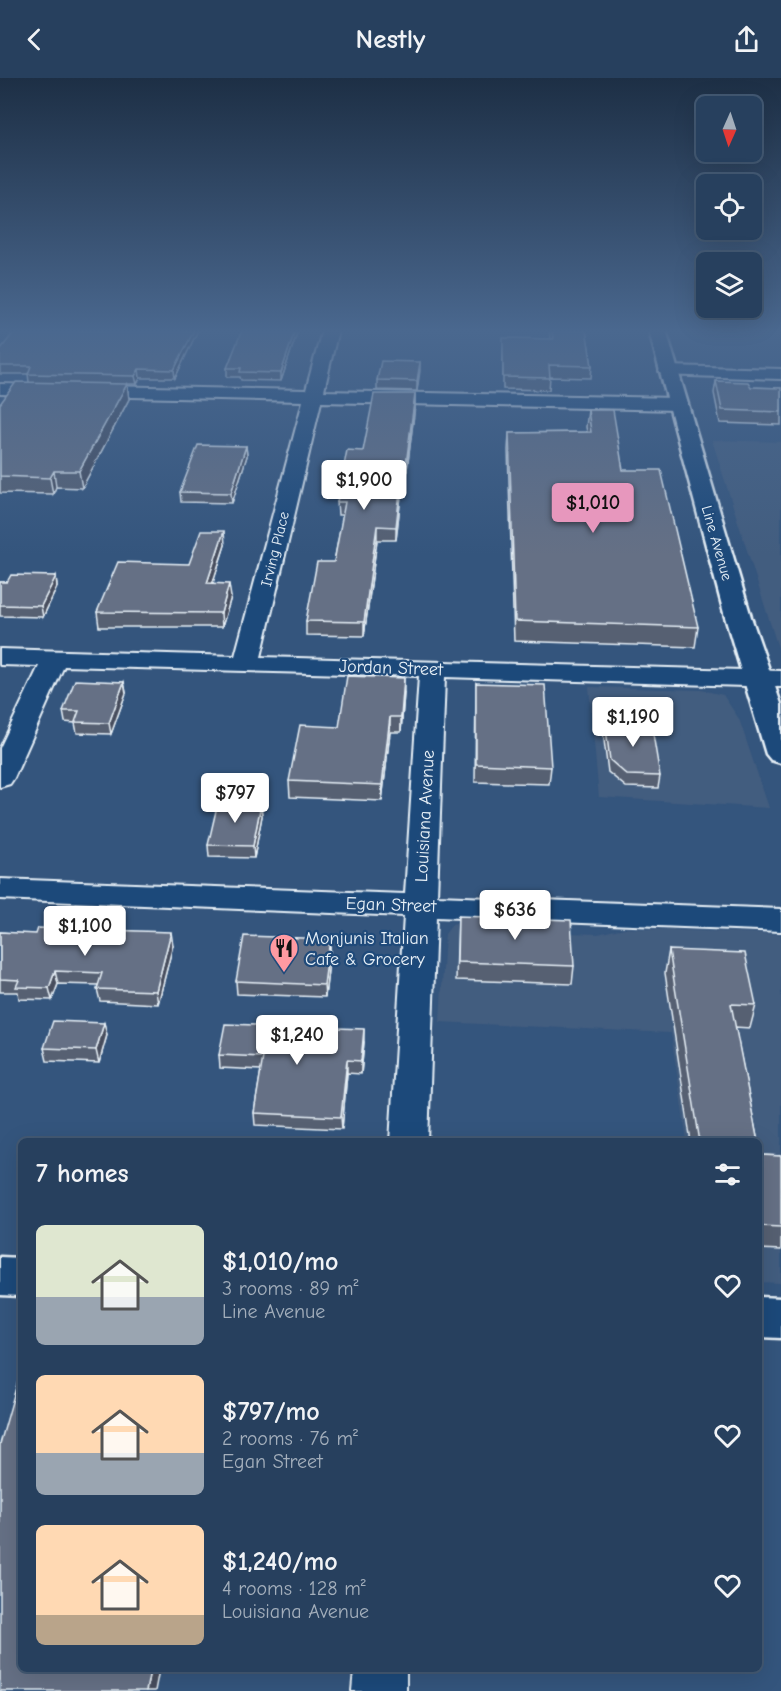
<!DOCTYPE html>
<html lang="en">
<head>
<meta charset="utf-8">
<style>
	:root { --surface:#27405e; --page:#334b67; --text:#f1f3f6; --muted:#a4afbc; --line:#435973; --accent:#e797bd }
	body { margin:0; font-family:"Comic Neue",sans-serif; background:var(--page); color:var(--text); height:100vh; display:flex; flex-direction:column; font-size:22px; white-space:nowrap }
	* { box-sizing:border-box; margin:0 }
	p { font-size:20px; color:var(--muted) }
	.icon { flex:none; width:33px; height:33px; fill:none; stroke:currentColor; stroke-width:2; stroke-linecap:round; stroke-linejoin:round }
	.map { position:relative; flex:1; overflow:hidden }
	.side { position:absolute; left:18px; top:1060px; width:744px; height:534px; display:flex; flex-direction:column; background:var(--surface); border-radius:9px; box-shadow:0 6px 24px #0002,0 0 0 2px var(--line) }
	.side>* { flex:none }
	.needle { width:39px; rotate:183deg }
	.fabs { position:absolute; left:696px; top:18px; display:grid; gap:12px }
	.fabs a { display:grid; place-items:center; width:66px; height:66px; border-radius:9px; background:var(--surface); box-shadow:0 6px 24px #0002,0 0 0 2px var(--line); font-size:30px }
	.price { position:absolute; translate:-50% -51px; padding:0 14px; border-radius:6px; background:#fff; color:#222; font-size:20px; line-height:39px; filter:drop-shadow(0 2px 3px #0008) }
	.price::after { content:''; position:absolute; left:50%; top:36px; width:18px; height:14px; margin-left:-9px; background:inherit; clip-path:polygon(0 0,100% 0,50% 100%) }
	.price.on { background:var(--accent); color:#111 }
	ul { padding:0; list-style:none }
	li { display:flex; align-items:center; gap:18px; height:150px; padding:0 18px }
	li span { display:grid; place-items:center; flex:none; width:168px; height:120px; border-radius:9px; color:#555 }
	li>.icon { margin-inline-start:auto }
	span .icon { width:72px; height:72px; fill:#fffc; stroke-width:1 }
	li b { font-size:26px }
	h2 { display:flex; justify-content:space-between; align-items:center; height:72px; padding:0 18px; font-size:26px }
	header { display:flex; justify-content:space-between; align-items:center; height:78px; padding:0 18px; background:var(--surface); font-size:27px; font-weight:700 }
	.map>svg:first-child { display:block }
	.built { fill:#435d7f }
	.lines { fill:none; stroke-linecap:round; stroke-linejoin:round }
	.street-casing { stroke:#e8f1f8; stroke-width:4 }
	.secondary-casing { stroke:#e8f1f8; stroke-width:5 }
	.street { fill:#1f4a7a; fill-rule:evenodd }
	.secondary { fill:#1f4a7a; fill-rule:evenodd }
	.wall { fill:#576072; stroke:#e8f1f8; stroke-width:1.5 }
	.shaded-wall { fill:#474e5d; stroke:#e8f1f8; stroke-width:1.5 }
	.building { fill:#657085; stroke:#e8f1f8; stroke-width:1.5 }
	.labels { text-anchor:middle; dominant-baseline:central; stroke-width:4.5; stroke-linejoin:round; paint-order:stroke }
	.far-street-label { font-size:15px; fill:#e8f1f8; stroke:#1f4a7a }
	.street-label { font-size:18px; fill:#e8f1f8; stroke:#1f4a7a }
	.poi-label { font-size:18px; fill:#e8f1f8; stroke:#1f4a7a; text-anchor:start }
</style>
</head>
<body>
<header><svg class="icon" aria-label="back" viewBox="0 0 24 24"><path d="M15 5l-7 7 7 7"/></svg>Nestly<svg class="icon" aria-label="share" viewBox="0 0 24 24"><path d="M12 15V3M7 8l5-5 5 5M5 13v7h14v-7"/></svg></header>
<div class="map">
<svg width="781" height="1613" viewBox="0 0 781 1613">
	<rect width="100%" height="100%" fill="#34557d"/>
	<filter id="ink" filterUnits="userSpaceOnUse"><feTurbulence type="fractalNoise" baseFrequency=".0167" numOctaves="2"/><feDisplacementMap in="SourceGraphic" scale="12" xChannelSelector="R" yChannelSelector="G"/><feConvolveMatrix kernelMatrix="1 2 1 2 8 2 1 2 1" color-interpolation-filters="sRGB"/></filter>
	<g filter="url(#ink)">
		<path class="built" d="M712,362l69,2v215z
			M589,609l112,3 22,5 16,24 30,89 -170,-11z
			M463,842l73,12 62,2 26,-6 157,6v349l-22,-1v-140l-72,-1 -16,-108 -231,-11 5,-88 7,-9z"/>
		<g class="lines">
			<g class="street-casing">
				<path id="street" d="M322,252h16l-14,61 353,7 7,2 2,4 -2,4 -7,2 -356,-8 -60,255 520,14v16l-336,-10 -8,219 344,13v22l-345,-14 -8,225h-38l14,-226 -404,-17v-20l405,15 14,-218 -355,-10 -50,112 -4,6 -10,3v-39l39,-82 -39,-1v-16l235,7 68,-255 -303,-7v-10l306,6z
					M668,288l113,3v10l-119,-4 -3,-4 3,-4z
					M354,1592h52v21h-54z"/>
			</g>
			<g class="secondary-casing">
				<path id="secondary" d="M649,252h17l85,287 30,87v59l-10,-3 -5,-6 -41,-137z
					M0,1179l21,1v38l-21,-1z
					M759,1219l22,1v40l-22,-1z"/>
			</g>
			<use href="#street" class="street"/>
			<use href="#secondary" class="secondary"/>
		</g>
		<path class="wall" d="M10,252h188l-23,48h-35l-3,6h-10l2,15 -47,89 -26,-1 -3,7 -53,-1v-89l29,-22 -1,-8h-28v-24l14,-18h-3z
			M298,252l-17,51 -40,-1 -1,-3h-13v-9z
			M549,252h37l6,36 -1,12 -41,-1 -1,13 -46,-1v-51l47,1z
			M420,284l-3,29 -40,-1v-10z
			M716,303l35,6 30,1v37l-61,-2 -6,-30z
			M415,316v12l-9,72h-3l-7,62h-19l-13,96 -58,-1v-14l28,-59 9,-47h-5l-1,-13 26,-51z
			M588,332l35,60 75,157 -3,20 -181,-6 -6,-191 1,-17 78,-1 -1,-5z
			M246,368l1,10 -15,47 -51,-1 -1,-10z
			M225,467l-12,38 18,14 -9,30h-123l-2,-15z
			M56,498l1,11 -14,30 -43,-1v-34h7z
			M124,604l2,11 -15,41 -34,-1 -2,-10 -10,-1 -2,-11z
			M476,605l75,84 -2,17 -74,-2z
			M404,615l-3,39h-11l-8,69 -92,-4 -1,-16z
			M605,643l55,55 -2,12 -32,-1 -18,-15 -5,-40z
			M261,726l1,12 -8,42 -45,-1 -1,-12z
			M458,838l116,50 -2,18 -116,-4z
			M0,854l173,13 -15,59 -58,-3 -3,-12 1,-4 -40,-1 -6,16 -33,-1 -1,-7h-18z
			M330,861v13l-5,45 -88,-3 -1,-13z
			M669,872l87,55 -6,23 -15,-1 23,115h-67l-26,-169z
			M104,945l3,12 -8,28 -52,-2 -3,-13z
			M364,964l-3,32 -14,-1 -5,56 -87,-4 -1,-12 7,-43 -41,-2 -1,-13z
			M759,1069l2,8 20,1v94l-22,-1z"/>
		<path class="shaded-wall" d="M194,252h4l-23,48 -1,-8z
			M295,252h3l-17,51v-8z
			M420,284v9l-3,20v-10z
			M139,291l1,9 -3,6 -2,-8z
			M127,306l2,15 -47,89 -3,-17z
			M415,316v12l-9,72v-13z
			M246,368l1,10 -15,47 -1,-10z
			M403,387v13l-7,62v-13z
			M54,393l2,16 -3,7 -3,-16z
			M377,448v14l-13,96v-14z
			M224,453l1,14 -17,52 -1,-14z
			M56,498l1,11 -14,30 -2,-11z
			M229,506l2,13 -9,30 -1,-14z
			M404,600v15l-3,39v-15z
			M124,604l2,11 -15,41 -2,-11z
			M390,639v15l-8,69v-16z
			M261,726l1,12 -8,42 -1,-12z
			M171,854l2,13 -15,59 -2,-13z
			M330,861v13l-5,45 -1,-12z
			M55,893l3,13 -6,16 -3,-12z
			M104,945l3,12 -8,28 -3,-13z
			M364,951v13l-3,32v-13z
			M347,982v13l-5,56 -1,-12z
			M150,1592h9l-4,21h-9z"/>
		<path class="building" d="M16,252h178l-20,40 -35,-1 -4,7 -107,-2 3,-8h-31v-16z
			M242,252h53l-14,43 -41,-1 1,-4h-14z
			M552,252h34l6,36 -43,-1 1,13 -47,-1v-39l50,1z
			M381,283l39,1 -3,19 -40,-1z
			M716,303l32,1 3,5 30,1v24l-59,-2z
			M16,304l111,2 -48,87h-25l-4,7 -50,-2v-72z
			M374,316h41l-9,71h-3l-7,62 -19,-1 -13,96 -58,-1 11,-59h17l11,-60h-8l10,-52 16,1z
			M588,332h25l10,60h38l37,157 -183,-6 -6,-188 82,-1z
			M198,367l48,1 -15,47 -51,-1z
			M201,453h23l-17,52 22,1 -8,29 -124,-1 21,-50 71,2z
			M11,497l45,1 -15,30 -41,-1v-23h7z
			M347,598l57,2 -3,39h-11l-8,68 -93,-4 11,-56 39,2z
			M75,602l49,2 -15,41 -34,-1 4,-11h-16z
			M476,605l69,2 6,82 -75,-3z
			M605,643l46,1 9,54 -33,-1 -17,-15z
			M218,724l43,2 -8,42 -45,-1z
			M458,838l113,4 3,46 -117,-4z
			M38,850l133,4 -15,59 -59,-2 5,-16 -47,-2 -6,17 -33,-1 3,-7 -19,-1v-47l36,2z
			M244,858l86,3 -6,46 -88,-4z
			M669,872l76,3 11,52 -25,-1 27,138h-58z
			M53,943l51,2 -8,27 -52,-2z
			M225,946l139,5 -3,32 -14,-1 -6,57 -87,-4 9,-56 -44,-2z
			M759,1069l2,8 20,1v71l-22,-1z
			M19,1299h2v293h129l-4,21h-146v-247z"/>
	</g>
	<linearGradient id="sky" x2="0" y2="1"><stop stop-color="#1d2f45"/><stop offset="0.53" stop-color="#4a688f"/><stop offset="1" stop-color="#4a688f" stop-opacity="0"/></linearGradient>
	<rect width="781" height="477" fill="url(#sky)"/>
	<defs>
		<g id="restaurant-pin" transform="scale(1.5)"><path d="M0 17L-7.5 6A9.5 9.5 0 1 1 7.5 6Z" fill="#ff9aa2" stroke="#1f4a7a"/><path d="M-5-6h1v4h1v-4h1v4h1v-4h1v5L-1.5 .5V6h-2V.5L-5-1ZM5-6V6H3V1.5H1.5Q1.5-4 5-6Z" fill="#111"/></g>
	</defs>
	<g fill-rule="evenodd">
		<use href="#restaurant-pin" x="284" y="870"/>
	</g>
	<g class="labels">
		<g class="far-street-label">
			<text transform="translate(717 465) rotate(74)">Line Avenue</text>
			<text transform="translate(275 471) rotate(-76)">Irving Place</text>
		</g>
		<g class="street-label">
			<text transform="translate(391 590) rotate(2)">Jordan Street</text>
			<text transform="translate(425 738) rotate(-87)">Louisiana Avenue</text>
			<text transform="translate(391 827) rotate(2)">Egan Street</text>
		</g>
		<g class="poi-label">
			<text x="305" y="860">Monjunis Italian<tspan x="305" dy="21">Cafe &amp; Grocery</tspan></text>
		</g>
	</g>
</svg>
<div class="fabs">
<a><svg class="needle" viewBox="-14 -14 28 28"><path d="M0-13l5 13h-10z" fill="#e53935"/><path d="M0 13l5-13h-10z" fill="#a4afbc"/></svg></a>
<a><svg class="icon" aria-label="locate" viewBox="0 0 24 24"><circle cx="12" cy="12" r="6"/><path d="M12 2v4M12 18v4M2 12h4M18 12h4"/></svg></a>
<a><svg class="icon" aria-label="layers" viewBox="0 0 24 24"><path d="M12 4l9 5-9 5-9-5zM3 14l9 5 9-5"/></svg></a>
</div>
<b class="price" style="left:364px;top:433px">$1,900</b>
<b class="price on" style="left:593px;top:456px">$1,010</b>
<b class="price" style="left:633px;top:670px">$1,190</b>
<b class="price" style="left:235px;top:746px">$797</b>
<b class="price" style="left:515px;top:863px">$636</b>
<b class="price" style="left:85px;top:879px">$1,100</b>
<b class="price" style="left:297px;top:988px">$1,240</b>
<section class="side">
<h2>7 homes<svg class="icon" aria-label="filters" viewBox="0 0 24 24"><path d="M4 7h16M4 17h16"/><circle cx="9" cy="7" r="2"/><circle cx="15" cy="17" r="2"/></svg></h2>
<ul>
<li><span style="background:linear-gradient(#dfe7d0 60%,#9aa5b1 0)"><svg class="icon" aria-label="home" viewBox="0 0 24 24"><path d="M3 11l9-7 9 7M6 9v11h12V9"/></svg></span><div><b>$1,010/mo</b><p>3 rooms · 89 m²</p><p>Line Avenue</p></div><svg class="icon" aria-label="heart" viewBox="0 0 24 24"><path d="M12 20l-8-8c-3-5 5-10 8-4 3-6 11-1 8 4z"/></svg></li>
<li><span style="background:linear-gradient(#ffd9b3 65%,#9aa5b1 0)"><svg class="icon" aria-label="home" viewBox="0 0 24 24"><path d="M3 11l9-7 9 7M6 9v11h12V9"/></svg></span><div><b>$797/mo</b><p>2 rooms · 76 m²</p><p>Egan Street</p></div><svg class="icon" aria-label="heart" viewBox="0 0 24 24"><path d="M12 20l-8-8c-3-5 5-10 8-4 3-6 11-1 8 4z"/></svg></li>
<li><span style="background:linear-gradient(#ffd9b3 75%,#b9a48a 0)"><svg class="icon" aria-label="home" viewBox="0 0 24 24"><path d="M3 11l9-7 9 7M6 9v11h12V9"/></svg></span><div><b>$1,240/mo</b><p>4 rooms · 128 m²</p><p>Louisiana Avenue</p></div><svg class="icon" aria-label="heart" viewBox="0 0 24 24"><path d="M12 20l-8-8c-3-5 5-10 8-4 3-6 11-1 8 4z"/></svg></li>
</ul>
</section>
</div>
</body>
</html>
